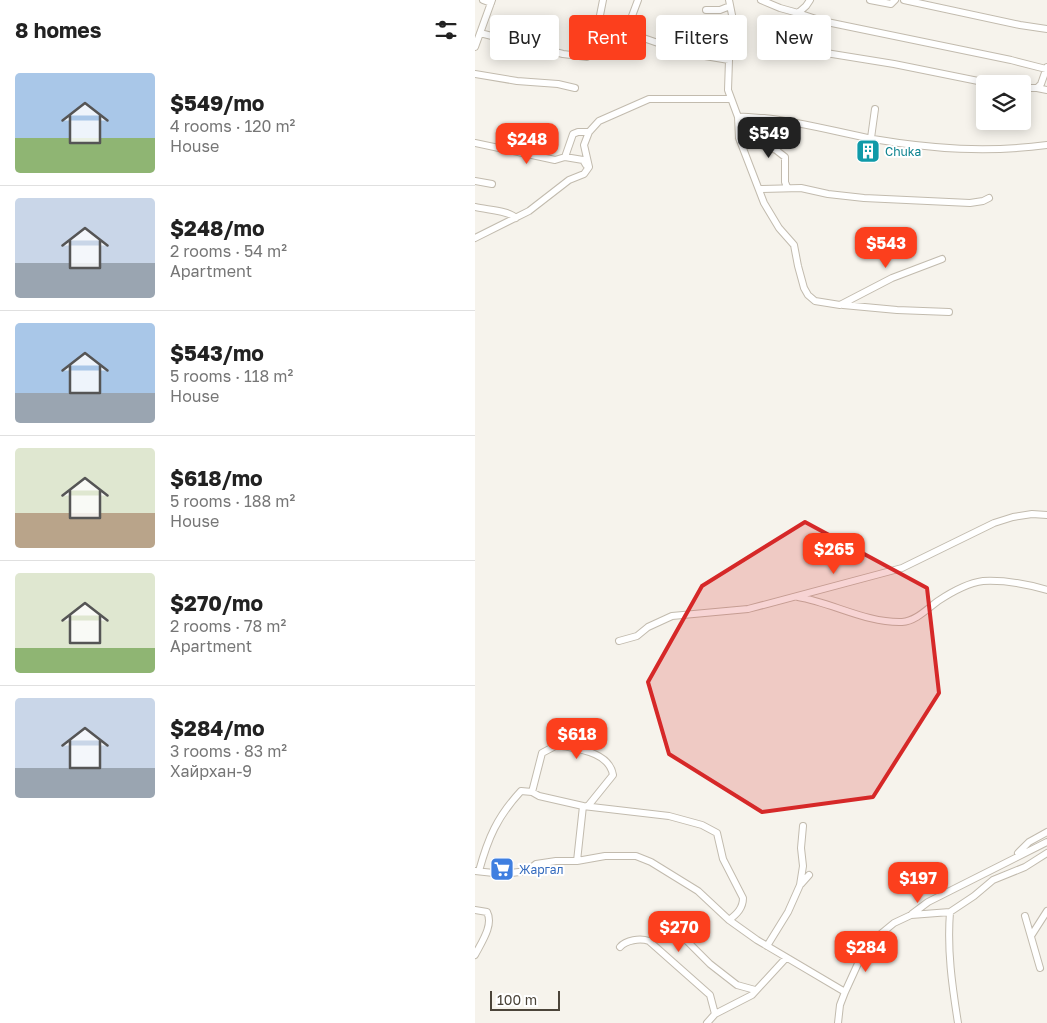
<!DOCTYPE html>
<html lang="en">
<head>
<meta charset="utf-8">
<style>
	:root { --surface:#fff; --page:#f2f2f2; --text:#222; --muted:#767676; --line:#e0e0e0; --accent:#fc3f1d }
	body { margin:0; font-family:"Golos Text",sans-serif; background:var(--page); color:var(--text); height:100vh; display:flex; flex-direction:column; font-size:19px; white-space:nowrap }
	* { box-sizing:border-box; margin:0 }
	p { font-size:16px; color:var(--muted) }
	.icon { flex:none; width:28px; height:28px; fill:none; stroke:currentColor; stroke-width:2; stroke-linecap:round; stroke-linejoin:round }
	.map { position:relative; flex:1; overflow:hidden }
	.details { display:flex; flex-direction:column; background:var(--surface); width:475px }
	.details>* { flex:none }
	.hud { position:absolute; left:15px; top:15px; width:475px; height:45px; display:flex; gap:10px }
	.controls { position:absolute; left:501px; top:75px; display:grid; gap:10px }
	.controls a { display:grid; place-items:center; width:55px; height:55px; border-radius:5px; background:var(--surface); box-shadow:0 2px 12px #0003; font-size:25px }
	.scale { position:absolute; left:15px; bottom:12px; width:70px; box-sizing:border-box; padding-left:5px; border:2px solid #4b4439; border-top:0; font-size:14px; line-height:18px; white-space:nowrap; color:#4b4439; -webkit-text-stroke:4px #fff; paint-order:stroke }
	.price { position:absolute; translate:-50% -42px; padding:0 11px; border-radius:10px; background:var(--accent); color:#fff; font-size:16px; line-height:32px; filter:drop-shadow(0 1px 2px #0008) }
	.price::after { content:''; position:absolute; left:50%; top:30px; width:15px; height:11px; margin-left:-8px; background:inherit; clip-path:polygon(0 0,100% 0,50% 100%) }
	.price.on { background:#222; color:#fff }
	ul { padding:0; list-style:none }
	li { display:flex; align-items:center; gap:15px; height:125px; padding:0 15px }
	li+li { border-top:1px solid var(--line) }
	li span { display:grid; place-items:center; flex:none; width:140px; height:100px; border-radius:5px; color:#555 }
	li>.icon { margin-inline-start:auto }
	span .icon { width:60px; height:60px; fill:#fffc; stroke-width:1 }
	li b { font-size:21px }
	h2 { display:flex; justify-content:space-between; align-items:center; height:60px; padding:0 15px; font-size:21px }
	.chip { padding:0 18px; border-radius:5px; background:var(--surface); box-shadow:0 2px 12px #0003; font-size:18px; line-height:45px }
	.chip.on { background:var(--accent); color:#fff }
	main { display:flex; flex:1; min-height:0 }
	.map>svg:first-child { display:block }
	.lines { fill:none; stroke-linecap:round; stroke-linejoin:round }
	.minor-casing { stroke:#c2bbae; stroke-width:8 }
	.minor { stroke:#fff; stroke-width:6 }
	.marked { fill:#d62828; fill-opacity:0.2; stroke:#d62828; stroke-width:4; stroke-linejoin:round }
	.labels { text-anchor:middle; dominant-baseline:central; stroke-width:4; stroke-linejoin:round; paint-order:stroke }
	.culture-label { font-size:12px; fill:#0d838f; stroke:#fff; text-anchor:start }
	.shop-label { font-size:12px; fill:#366cbe; stroke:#fff; text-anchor:start }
</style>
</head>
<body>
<main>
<section class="details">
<h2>8 homes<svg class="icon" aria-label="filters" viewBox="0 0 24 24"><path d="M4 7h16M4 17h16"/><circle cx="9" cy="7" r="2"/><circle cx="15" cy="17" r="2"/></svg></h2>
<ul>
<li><span style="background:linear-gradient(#a9c7e8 65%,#8fb573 0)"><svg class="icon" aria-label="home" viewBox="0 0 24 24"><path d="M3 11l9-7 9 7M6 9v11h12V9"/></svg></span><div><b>$549/mo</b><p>4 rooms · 120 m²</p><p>House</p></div></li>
<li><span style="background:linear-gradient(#c9d6e8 65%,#9aa5b1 0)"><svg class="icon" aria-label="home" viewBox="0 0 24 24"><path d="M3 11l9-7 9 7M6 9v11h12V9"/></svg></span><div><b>$248/mo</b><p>2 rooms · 54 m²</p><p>Apartment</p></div></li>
<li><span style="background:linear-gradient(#a9c7e8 70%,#9aa5b1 0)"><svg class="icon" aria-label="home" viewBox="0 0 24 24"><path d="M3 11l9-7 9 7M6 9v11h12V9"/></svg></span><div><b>$543/mo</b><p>5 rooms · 118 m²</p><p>House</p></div></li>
<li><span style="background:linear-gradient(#dfe7d0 65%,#b9a48a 0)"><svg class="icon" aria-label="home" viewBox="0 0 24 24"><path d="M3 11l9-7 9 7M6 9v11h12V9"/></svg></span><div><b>$618/mo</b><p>5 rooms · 188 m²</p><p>House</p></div></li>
<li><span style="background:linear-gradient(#dfe7d0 75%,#8fb573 0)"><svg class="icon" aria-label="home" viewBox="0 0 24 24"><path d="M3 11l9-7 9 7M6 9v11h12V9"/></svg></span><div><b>$270/mo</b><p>2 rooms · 78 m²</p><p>Apartment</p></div></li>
<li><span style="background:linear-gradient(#c9d6e8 70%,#9aa5b1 0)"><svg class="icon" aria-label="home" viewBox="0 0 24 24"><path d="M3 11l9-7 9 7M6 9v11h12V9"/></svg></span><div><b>$284/mo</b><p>3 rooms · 83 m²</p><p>Хайрхан-9</p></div></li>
</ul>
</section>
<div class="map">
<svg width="572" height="1023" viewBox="0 0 572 1023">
	<rect width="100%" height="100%" fill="#f6f3ec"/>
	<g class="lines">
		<g class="minor-casing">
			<path id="minor" d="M8,0l8,3
				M163,0l-12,32 61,21 42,7
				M254,0l5,25 -5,35 -1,30 10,27c9,-1 18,1 26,1 37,4 73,14 109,21 60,10 114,14 174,6
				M286,0l19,8 18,5 -6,32 3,3 99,16 99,20
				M335,0l-4,6 -8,7 24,8 189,39 35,9
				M395,0l21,4 4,-4
				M429,0l116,25 27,4
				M231,10h14l10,-4
				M5,33l83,21 24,3 3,-2 3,-4 10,-51
				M0,47l17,-47
				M0,74l42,7 41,3 17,4
				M548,88h14l4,-4 6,-17
				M562,88l10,2
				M263,117l1,21 25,65 15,25 15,17 4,21 6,22 4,7 7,6 25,4 52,-27 50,-19
				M264,138l37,12 9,7v25l2,5
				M396,138l4,-29
				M0,143l80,17 10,-3 18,3 3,5
				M90,157l8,-23 5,-2h11
				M0,181l17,3
				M284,189l42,-1 27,6 36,4 106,5 13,-2 6,-3
				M0,207c12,3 33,3 41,11
				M0,238l54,-27 40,-31 15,-6 5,-7 -5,-22 5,-13 10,-11 50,-22h81
				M368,305l54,5 52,2
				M323,597c35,6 68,26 104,25 14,-1 25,-13 36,-21 12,-8 30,-18 45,-20 21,-1 44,3 64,9
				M144,641l18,-5 11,-9 24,-11 76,-7 154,-41 92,-45 19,-6 19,-3 15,1
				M57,792l10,-39 15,-8c19,4 52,6 56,30l-25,31
				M108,806l86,10 33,9 15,8 6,26 20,39c0,10 -6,16 -14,22
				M543,853l11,-11 18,-10
				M0,871l28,3 24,-3 9,-7 20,-3h21l28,-5h31l15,6 47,29 31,29 28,20 88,52
				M4,871c9,-33 18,-54 42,-80l11,1 7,4 44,10 -6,55
				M326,884l8,-9
				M0,910l12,2c7,13 -6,31 -12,43
				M475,912c-3,38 2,73 8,111
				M437,914l16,-12 119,-60
				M550,916l15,52
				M205,934l30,30 27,21 18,5
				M556,936l16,-25
				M292,946l21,-34 12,-27 3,-19 -2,-18 2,-22
				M145,947c6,-7 20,-9 29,-6l61,54 5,19
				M232,1023l8,-9 37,-19 34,-37
				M363,1023l2,-18 5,-13 21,-46 28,-23 17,-8 39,-3 24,-16 19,-16 32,-13 22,-14"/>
		</g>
		<use href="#minor" class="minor"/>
	</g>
	<path class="marked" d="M330,522l122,66 12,105 -66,104 -111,15 -93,-58 -21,-72 54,-96z"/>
	<defs>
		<g id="building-square" transform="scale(1.25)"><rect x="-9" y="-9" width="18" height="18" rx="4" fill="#0f9aa8" stroke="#fff"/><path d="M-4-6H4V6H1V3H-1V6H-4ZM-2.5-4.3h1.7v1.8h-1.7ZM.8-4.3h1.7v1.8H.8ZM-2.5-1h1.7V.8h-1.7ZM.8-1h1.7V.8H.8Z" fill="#fff"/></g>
		<g id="supermarket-square" transform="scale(1.25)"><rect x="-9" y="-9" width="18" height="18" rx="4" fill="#3f7fe0" stroke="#fff"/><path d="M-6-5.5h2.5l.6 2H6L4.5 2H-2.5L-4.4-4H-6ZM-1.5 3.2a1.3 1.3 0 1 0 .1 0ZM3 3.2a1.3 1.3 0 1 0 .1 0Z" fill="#fff"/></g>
	</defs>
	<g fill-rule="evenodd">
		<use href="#building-square" x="393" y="151"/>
		<use href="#supermarket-square" x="27" y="869"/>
	</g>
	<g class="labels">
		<g class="culture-label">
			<text x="410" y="151">Chuka</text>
		</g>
		<g class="shop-label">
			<text x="44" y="869">Жаргал</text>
		</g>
	</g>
</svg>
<div class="controls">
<a><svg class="icon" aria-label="layers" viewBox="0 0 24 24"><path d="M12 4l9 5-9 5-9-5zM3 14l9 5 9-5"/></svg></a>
</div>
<div class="scale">100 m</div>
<b class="price on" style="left:294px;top:159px">$549</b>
<b class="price" style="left:52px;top:165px">$248</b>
<b class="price" style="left:411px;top:269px">$543</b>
<b class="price" style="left:359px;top:575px">$265</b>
<b class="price" style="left:102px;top:760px">$618</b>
<b class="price" style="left:443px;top:904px">$197</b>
<b class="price" style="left:204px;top:953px">$270</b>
<b class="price" style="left:391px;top:973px">$284</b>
<div class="hud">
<a class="chip">Buy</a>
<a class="chip on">Rent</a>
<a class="chip">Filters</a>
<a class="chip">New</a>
</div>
</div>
</main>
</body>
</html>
